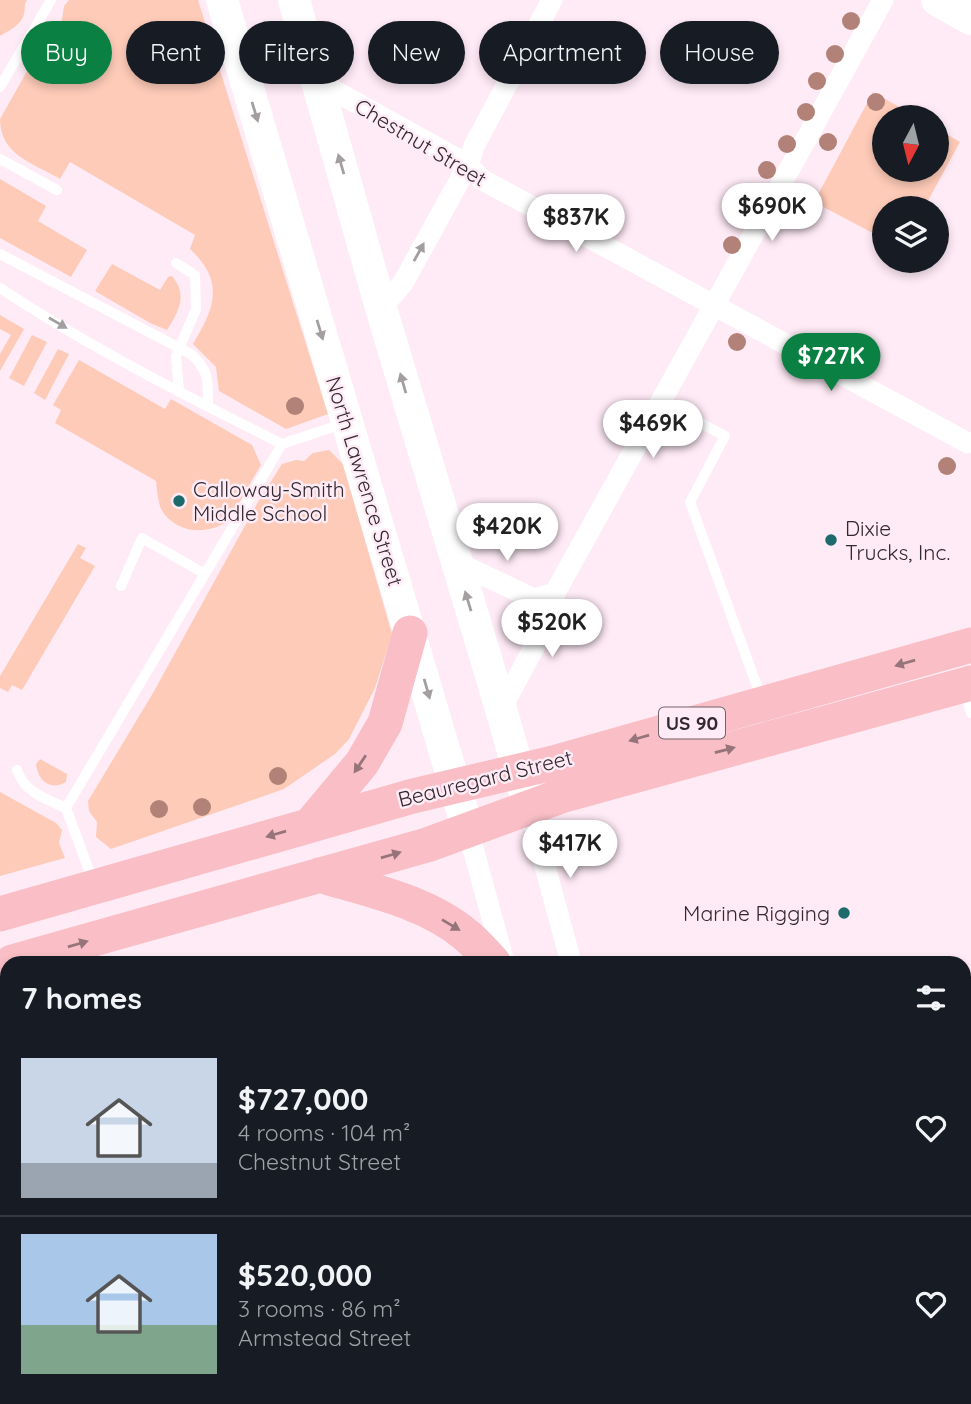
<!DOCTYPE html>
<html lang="en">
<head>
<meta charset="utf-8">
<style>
	:root { --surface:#171b24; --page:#242831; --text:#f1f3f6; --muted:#9ea1a6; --line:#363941; --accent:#0b8043 }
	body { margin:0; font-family:Quicksand,sans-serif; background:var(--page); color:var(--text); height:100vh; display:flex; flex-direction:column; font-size:26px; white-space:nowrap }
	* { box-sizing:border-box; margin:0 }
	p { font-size:23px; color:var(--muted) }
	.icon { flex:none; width:38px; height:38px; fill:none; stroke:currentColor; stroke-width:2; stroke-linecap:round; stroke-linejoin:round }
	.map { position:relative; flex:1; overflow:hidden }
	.side { position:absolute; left:0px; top:956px; width:971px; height:450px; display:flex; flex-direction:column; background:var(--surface); border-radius:21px 21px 0 0; box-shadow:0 4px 10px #0003 }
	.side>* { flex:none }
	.hud { position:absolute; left:21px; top:21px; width:929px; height:63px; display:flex; gap:14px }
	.needle { width:46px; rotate:187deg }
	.buttons { position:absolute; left:872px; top:105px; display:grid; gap:14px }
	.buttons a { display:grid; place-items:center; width:77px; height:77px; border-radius:50%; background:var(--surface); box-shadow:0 4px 10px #0003; font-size:35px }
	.price { position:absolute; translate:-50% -60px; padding:0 16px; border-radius:24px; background:#fff; color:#222; font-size:23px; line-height:46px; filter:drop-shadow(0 2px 4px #0008) }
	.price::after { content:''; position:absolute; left:50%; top:42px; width:21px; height:16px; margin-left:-10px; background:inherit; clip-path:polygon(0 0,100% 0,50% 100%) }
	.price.selected { background:var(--accent); color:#fff }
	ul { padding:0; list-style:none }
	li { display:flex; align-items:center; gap:21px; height:175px; padding:0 21px }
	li+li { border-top:2px solid var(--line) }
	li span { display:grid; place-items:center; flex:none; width:196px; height:140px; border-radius:0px; color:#555 }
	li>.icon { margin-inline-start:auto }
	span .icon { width:84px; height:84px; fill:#fffc; stroke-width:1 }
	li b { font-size:30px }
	h2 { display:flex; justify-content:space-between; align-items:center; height:84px; padding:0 21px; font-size:30px }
	.pill { padding:0 24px; border-radius:32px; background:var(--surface); box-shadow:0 4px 10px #0003; font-size:24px; line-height:63px }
	.pill.selected { background:var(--accent); color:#fff }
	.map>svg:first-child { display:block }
	.green { fill:#fecbb8 }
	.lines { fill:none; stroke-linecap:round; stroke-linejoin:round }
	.lane { stroke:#fff; stroke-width:10 }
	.street { stroke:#fff; stroke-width:21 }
	.secondary { stroke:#fff; stroke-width:32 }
	.primary { stroke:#f9bec6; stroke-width:35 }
	.tree { fill:#b28278 }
	.oneway { fill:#a39fa1 }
	.oneway2 { fill:#96747a }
	.poi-dot { fill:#1d6a6d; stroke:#ffebf6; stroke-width:2.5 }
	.labels { text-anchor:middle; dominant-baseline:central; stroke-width:5; stroke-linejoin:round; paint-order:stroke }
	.shield { fill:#ffebf6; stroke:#70636a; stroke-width:2 }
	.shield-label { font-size:19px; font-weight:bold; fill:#32292e }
	.street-label { font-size:21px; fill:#32292e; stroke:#ffebf6 }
	.poi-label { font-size:21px; fill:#32292e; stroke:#ffebf6; text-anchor:start }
</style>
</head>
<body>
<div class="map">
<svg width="971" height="1404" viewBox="0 0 971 1404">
	<rect width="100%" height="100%" fill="#ffebf6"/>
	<path class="green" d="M0,0h27c-4,6 -1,11 -4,17 -4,9 -15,14 -23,19z
		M69,0h129l130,414 -42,15 -67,-38 -3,-24 -23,-23c22,-37 32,-62 -3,-95l5,-14 -125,-73 -10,17c-27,-16 -60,-24 -60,-60l52,-92 10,-7 2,-14z
		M873,92l44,25h-33v53h52v-42l24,14 -36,66h-40v31l-70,-37z
		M0,179l46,27 -8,15 49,29 -16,27 -71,-39z
		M112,264l48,26 8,-13 4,-1c16,19 7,35 -5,54l-17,-7 -55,-32z
		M0,315l24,14 -24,42v-17l11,-19 -11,-6z
		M32,335l15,7 -23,44 -15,-8z
		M58,349l11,5 -24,46 -11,-7z
		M79,360l86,49 6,-10 81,46 9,20 -32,55c-21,16 -54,14 -68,-11 -3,-8 -4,-19 -5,-28l-101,-58 6,-13 -8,-5z
		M329,450l14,14 49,170 -17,54 -26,51 -14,15 -51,35 -173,60 -15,-12 1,-15 -8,-11 -1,-10 65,-108 105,-191 24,-38 14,-4 8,1 9,-8z
		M78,544l8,4 -6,10 15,8 -73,124 -10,-5 -4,7 -8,-4v-12z
		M40,759l27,15 -1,8c-16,9 -28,-1 -30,-18z
		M0,792l56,31 6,7 -3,13 6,15 -65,18z
		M971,1115v289h-262l-1,-6h256v-281z"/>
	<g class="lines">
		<path class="lane" d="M0,87l51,-87
			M0,159l57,31
			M0,254l191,100c19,17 17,29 17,53
			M176,263l19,12 1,34 -20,47 3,36
			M0,288c89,59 186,108 282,156l63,-21
			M661,402l64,34 -35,66 72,198
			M121,586l21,-48 63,36
			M965,691l6,22
			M17,770c7,22 29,29 49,38
			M94,884l-28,-76 216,-364
			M419,1398l1,6"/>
		<path class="street" d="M317,81l151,84 13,14 487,264
			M381,308l22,-25 65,-118 6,-19 78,-146
			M456,562l78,37 21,-6
			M501,709l50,-93 4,-23 328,-593
			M529,808l42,154
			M468,830l36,132
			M964,1091l7,-2
			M0,1130l7,-2
			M0,1371l7,-2
			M84,1398l2,6
			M632,1398l2,6
			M692,1398l1,6"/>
		<path class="secondary" d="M222,0l246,830
			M294,0l87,308 120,401 28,99
			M937,0l34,19"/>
		<path class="primary" d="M311,824l51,-61 23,-40 25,-90
			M319,875c49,15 107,26 147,60 10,8 18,18 27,27
			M0,914l413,-118 140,-33 418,-118
			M12,962l415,-117 134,-49 410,-113"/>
	</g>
	<g class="tree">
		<circle cx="851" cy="21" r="9"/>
		<circle cx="188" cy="37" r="9"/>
		<circle cx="835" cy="54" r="9"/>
		<circle cx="817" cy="81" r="9"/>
		<circle cx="876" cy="102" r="9"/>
		<circle cx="806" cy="112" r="9"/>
		<circle cx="828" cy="142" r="9"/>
		<circle cx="787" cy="144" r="9"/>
		<circle cx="767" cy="170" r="9"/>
		<circle cx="750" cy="208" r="9"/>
		<circle cx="732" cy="245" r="9"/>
		<circle cx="737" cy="342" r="9"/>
		<circle cx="295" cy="406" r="9"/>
		<circle cx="947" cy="466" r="9"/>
		<circle cx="278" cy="776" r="9"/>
		<circle cx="202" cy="807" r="9"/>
		<circle cx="159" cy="809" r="9"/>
	</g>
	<defs><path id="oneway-solid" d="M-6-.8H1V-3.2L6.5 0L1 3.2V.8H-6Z" transform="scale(1.75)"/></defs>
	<g class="oneway">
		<use href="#oneway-solid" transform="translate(255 112) rotate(73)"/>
		<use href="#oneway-solid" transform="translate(341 164) rotate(-106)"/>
		<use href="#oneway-solid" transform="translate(419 252) rotate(-61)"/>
		<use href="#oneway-solid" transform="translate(58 323) rotate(30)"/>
		<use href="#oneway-solid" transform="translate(320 330) rotate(73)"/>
		<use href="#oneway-solid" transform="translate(403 383) rotate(-106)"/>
		<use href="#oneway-solid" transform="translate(468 601) rotate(-107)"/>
		<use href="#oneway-solid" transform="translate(427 689) rotate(74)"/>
	</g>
	<g class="oneway2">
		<use href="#oneway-solid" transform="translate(905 663) rotate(164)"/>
		<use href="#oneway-solid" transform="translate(639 738) rotate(164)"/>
		<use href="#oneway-solid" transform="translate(725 750) rotate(-15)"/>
		<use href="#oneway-solid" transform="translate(360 764) rotate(124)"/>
		<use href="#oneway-solid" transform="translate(276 834) rotate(164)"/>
		<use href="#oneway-solid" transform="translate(391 855) rotate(-16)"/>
		<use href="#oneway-solid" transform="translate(451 925) rotate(31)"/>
		<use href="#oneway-solid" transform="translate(78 944) rotate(-16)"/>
	</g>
	<g class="poi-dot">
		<circle cx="179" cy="501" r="7"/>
		<circle cx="831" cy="540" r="7"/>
		<circle cx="844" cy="913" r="7"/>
	</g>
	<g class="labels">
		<rect class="shield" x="659" y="707.5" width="66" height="31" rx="5"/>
		<g class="shield-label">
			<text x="692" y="723">US 90</text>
		</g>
		<g class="street-label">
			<text transform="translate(421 142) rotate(31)">Chestnut Street</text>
			<text transform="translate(365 481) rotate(73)">North Lawrence Street</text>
			<text transform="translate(485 778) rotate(-14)">Beauregard Street</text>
		</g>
		<g class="poi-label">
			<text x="193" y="489">Calloway-Smith<tspan x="193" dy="24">Middle School</tspan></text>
			<text x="845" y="528">Dixie<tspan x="845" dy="24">Trucks, Inc.</tspan></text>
			<text x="830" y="913" text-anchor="end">Marine Rigging</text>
		</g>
	</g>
</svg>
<div class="buttons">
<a><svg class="needle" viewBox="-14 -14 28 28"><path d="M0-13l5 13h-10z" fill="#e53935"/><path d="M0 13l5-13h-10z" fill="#9ea1a6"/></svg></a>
<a><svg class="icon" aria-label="layers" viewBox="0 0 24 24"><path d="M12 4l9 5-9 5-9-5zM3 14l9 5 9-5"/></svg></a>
</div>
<b class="price" style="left:772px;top:243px">$690K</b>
<b class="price" style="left:576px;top:254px">$837K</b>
<b class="price selected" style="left:831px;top:393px">$727K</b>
<b class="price" style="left:653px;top:460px">$469K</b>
<b class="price" style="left:507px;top:563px">$420K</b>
<b class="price" style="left:552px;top:659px">$520K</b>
<b class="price" style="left:570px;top:880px">$417K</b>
<div class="hud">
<a class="pill selected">Buy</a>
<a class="pill">Rent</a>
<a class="pill">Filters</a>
<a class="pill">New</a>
<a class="pill">Apartment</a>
<a class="pill">House</a>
</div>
<section class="side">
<h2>7 homes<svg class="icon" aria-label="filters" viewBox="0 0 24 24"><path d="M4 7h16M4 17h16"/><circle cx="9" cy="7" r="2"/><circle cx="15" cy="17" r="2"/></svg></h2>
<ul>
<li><span style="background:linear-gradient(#c9d6e8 75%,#9aa5b1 0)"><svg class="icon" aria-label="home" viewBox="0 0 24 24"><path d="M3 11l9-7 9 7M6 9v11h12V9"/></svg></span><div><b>$727,000</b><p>4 rooms · 104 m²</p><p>Chestnut Street</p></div><svg class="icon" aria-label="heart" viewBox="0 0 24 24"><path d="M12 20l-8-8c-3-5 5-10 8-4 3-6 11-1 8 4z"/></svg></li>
<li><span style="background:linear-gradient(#a9c7e8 65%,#7fa58c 0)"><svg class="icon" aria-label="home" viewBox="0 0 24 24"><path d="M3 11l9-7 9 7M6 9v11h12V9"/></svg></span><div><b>$520,000</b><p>3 rooms · 86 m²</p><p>Armstead Street</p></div><svg class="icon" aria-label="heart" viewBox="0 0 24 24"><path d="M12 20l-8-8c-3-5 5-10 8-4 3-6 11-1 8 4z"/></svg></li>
</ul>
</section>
</div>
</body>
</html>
